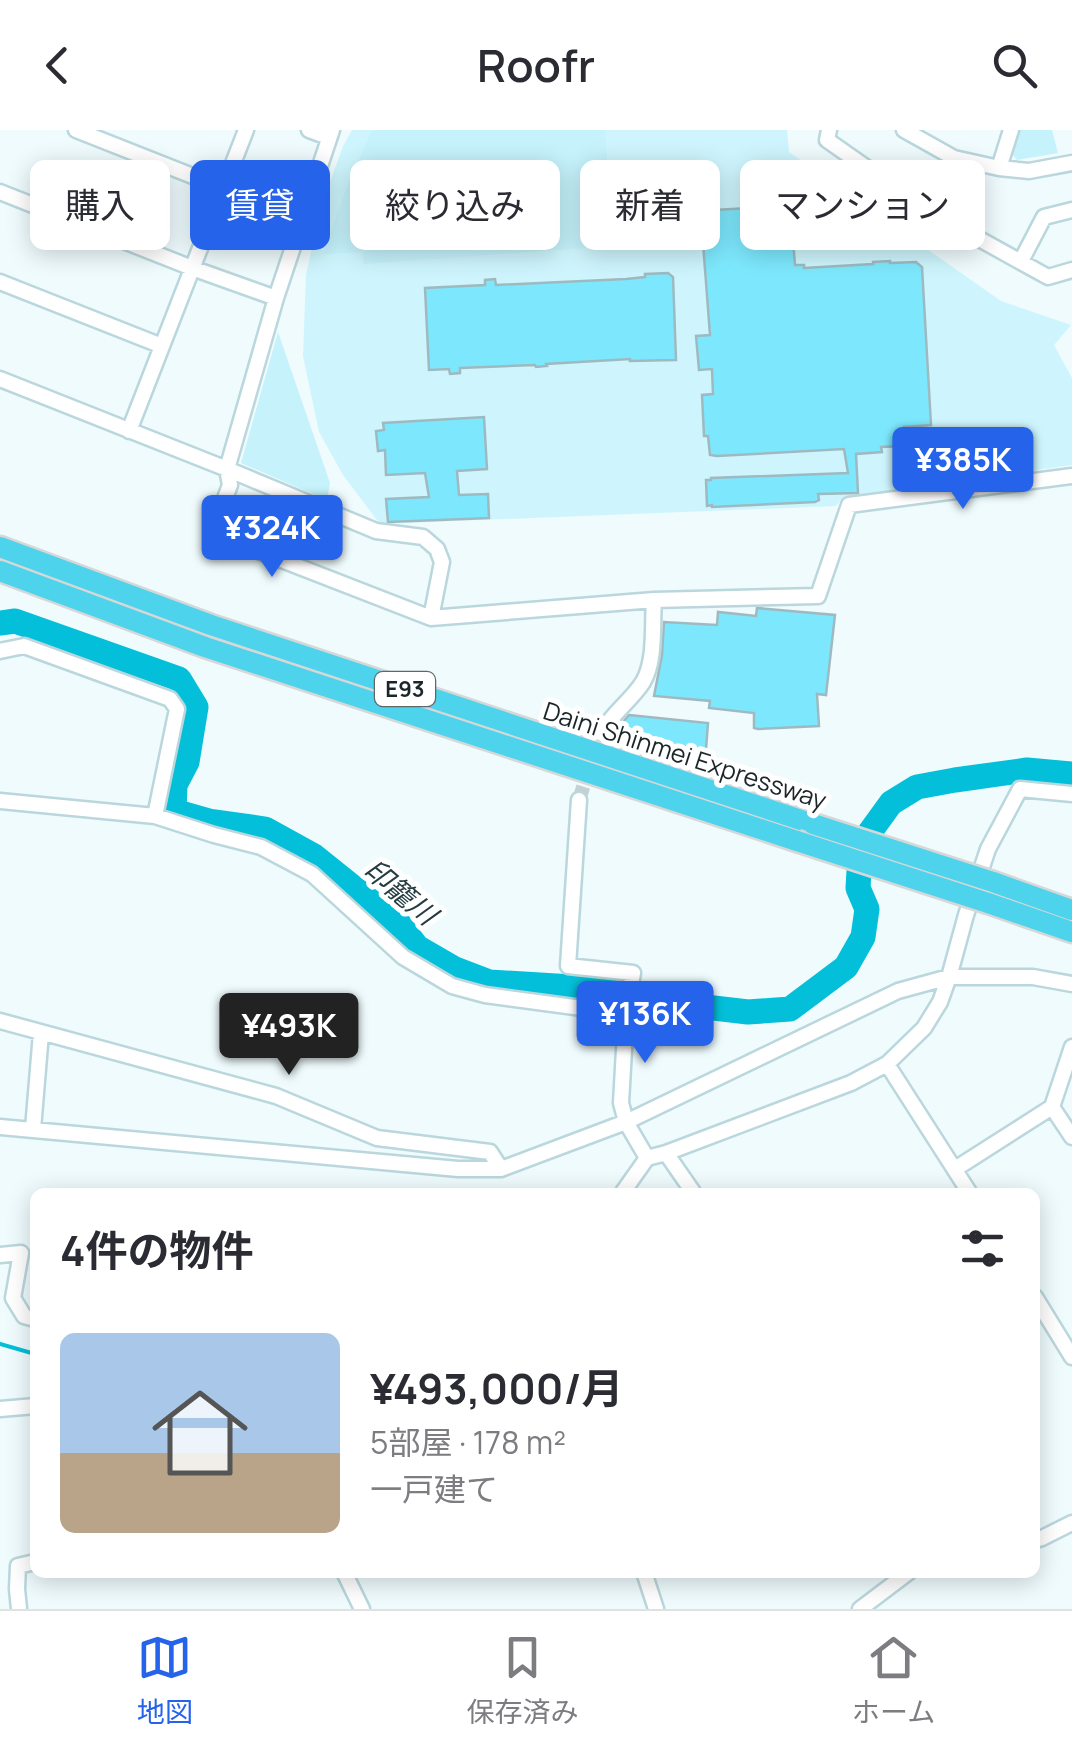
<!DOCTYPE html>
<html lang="ja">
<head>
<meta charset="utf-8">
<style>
	:root { --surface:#fff; --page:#f7f7f7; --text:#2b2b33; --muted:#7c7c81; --line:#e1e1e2; --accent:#2563eb }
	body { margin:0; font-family:Manrope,"Noto Sans JP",sans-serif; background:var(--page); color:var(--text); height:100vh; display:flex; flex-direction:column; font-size:38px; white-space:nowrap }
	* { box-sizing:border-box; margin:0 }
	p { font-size:32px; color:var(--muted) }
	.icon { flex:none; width:55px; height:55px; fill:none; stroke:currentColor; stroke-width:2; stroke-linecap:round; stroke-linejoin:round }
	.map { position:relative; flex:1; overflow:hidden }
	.details { position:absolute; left:30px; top:1058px; width:1010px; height:390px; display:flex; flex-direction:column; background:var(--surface); border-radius:15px; box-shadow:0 5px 25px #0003 }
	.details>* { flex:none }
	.guide { position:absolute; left:30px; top:30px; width:1012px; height:90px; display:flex; gap:20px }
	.price { position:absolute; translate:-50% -85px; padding:0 22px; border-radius:10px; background:var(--accent); color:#fff; font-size:32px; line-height:65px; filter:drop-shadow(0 2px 5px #0008) }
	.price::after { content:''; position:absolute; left:50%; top:60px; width:30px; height:22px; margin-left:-15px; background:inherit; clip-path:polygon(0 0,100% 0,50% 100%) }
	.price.on { background:#222; color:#fff }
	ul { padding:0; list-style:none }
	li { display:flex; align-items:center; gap:30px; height:250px; padding:0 30px }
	li span { display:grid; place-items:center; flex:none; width:280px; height:200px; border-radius:15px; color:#555 }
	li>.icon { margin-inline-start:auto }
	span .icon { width:120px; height:120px; fill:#fffc; stroke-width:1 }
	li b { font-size:42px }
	h2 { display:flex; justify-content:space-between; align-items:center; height:120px; padding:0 30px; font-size:42px }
	.pill { padding:0 35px; border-radius:15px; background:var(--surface); box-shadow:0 5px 25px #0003; font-size:35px; line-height:90px }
	.pill.on { background:var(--accent); color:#fff }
	header { display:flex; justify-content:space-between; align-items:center; height:130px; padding:0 30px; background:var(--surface); font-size:45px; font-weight:600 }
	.tab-bar { display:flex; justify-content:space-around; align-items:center; height:140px; border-top:2px solid var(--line); background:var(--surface); font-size:28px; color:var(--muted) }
	.tab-bar a { display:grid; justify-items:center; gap:5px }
	.tab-bar .on { color:var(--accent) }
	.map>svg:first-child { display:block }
	.built { fill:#cef5fd }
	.green { fill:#c5f2fb }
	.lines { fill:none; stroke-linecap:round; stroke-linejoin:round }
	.stream { stroke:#03bfd9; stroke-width:4 }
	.river { stroke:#03bfd9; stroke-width:25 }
	.building { fill:#7de8fd; stroke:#9ebac0; stroke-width:2.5 }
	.minor-tunnel { stroke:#c5d0d3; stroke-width:14; stroke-dasharray:14 7; stroke-linecap:butt }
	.minor-casing { stroke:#bad7dd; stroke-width:19 }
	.highway-casing { stroke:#d6d8d8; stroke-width:25 }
	.minor { stroke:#fff; stroke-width:14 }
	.highway { stroke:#4dd3eb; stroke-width:20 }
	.highway-bridge-casing { stroke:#d6d8d8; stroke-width:25; stroke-linecap:butt }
	.highway-bridge { stroke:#4dd3eb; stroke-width:20 }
	.labels { text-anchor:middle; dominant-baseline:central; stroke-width:10; stroke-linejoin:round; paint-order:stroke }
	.shield { fill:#fff; stroke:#5f6769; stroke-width:2.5 }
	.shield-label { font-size:22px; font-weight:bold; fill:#1b2629 }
	.street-label { font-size:25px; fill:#1b2629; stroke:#fff }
	.water-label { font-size:28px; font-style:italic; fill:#253d42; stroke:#fff }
</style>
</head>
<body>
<header><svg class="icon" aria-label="back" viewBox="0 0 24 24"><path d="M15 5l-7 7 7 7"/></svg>Roofr<svg class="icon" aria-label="search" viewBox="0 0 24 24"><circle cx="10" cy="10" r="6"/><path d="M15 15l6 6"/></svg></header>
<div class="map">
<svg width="1072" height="1479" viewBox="0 0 1072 1479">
	<rect width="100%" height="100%" fill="#effbfd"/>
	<path class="built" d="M352,0h435l2,22 212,149 70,24 -17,20 18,33v87l-229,32 -7,9 -456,18 -37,-49 -24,-43 -16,-76 3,-81 14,-65 23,-64z"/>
	<path class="green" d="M372,0h233l8,116 -249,18 -2,-12 -38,2 21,-63z
		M1019,0h33l6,23 -41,7 -4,-5z
		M278,202l52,151 -3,17 -86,-37z"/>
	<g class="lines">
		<path class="stream" d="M0,1214l35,10"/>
		<path class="river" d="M0,493l15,-2 164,58 17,28 -9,55 -12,23 -1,26 35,10 56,8 49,27 86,69 17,22 38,22 34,13 116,7 83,16 60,7 42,-3 56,-42 17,-30 4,-28 -9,-21 1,-17 11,-39 21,-29 26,-16 38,-7 72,-10 45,4"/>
	</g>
	<path class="building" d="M786,76l2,21h4l3,38h9v3l69,-4v-2l17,-1v2l26,-1 6,5 9,158 -27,2v19l-23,1 1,5 -26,2 2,39 -40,1 1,6 -4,2 -103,5v-2l-5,1 -1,-26h5v-2l137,-5 -4,-24 -127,7 -7,-1 -2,-19h-4l-2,-41 11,-1 -1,-25 -13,1 -3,-34 14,-1 -8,-105h-5l-1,-19z
		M668,143l5,4 3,83 -46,1v-2l-84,5 1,2 -11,1 -1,-2 -75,3v5l-10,1 -1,-5 -20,1 -4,-82 60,-3v-5l10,-1 1,6 130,-6 19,-2v-3z
		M484,287l3,52 -30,2 2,24 29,-1 1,24 -101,4 -2,-23 43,-2 -4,-24 -39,2 -1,-25 -7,1 -2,-20 8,-1 -1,-7z
		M757,478l78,7 -9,80 -9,-1 2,32 -61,3 -4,-1v-15l-45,-5 1,-7 -56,-5 8,-41 2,-33 53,3 1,-13 38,4z
		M629,585l79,8 -2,26 -91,-11v-7z"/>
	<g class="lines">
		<path class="minor-tunnel" d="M579,670l18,-56"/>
		<g class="minor-casing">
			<path id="minor" d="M76,0l147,58
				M309,0l19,7
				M332,0l-56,168 -49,171 3,16 -18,48 219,85 223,-18 164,-4 31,-91 223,-29
				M829,0l-2,10 100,70 121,67 24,-7
				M904,0l50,28 45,10 30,3 43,-8
				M999,38l12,-38
				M0,62l192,76 84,30
				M1021,131l23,-44 28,-7
				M0,152l162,64
				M0,249l227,90 149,62 47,6 14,12 5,13 -11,56
				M129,301l117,-301
				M0,521l24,-5 146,53 7,10 -22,107
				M601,603c11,-20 30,-32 42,-51 13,-22 9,-57 11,-82
				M579,670l-11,166 65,7 -7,41 -5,89 5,19 21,36
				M0,671l155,15 59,19 47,12 51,27 91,83 49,29 33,9 141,19
				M0,891l276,75 101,42 113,14 11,17
				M1072,917l-20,60 20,30
				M887,934l82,128
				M0,997l458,42h43l125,-47 272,-131 51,-14h84l39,7
				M33,999l8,-96
				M666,1023l27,39
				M955,1039l97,-62
				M623,1062l24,-34 19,-5 185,-70 36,-19 37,-36 16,-26 9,-25 17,-62 22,-66 32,-60 52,5
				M0,1125l21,-2 -8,45 11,18 11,3
				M1035,1167l37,60
				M0,1279l35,-3
				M1035,1410l7,-2 30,-15
				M344,1442l18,37
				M644,1442l12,37
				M19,1479l-2,-20 1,-23 17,-4
				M860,1479l49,-37"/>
		</g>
		<g class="highway-casing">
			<path id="highway" d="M0,417l211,78 602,199
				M0,441l205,76 592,194
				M993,752l79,28
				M988,773l84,29"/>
		</g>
		<use href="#minor" class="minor"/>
		<use href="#highway" class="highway"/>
		<g class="highway-bridge-casing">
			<path id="highway-bridge" d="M813,694l180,58
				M797,711l191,62"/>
		</g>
		<use href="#highway-bridge" class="highway-bridge"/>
	</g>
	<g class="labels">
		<rect class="shield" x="375" y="542" width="60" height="34" rx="8"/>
		<g class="shield-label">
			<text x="405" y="559">E93</text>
		</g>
		<g class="street-label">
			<text transform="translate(685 625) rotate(18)">Daini Shinmei Expressway</text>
		</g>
		<g class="water-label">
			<text transform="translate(401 761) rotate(40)">印籠川</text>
		</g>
	</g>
</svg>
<b class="price" style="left:963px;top:382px">¥385K</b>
<b class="price" style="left:272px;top:450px">¥324K</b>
<b class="price" style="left:645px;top:936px">¥136K</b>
<b class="price on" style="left:289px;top:948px">¥493K</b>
<div class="guide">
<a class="pill">購入</a>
<a class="pill on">賃貸</a>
<a class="pill">絞り込み</a>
<a class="pill">新着</a>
<a class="pill">マンション</a>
</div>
<section class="details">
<h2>4件の物件<svg class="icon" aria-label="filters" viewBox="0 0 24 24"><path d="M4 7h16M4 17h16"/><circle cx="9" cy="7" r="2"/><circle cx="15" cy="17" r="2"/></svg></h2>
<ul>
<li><span style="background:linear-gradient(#a9c7e8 60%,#b9a48a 0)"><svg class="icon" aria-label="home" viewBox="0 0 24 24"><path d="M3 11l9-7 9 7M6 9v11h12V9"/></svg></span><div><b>¥493,000/月</b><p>5部屋 · 178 m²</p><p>一戸建て</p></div></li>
</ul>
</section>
</div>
<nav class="tab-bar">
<a class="on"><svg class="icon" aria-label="map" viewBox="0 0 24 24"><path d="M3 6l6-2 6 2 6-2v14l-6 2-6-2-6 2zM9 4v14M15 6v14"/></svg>地図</a>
<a><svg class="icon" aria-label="saved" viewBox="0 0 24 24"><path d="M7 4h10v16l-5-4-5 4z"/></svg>保存済み</a>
<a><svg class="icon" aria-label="home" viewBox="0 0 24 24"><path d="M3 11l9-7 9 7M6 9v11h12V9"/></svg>ホーム</a>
</nav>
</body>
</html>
